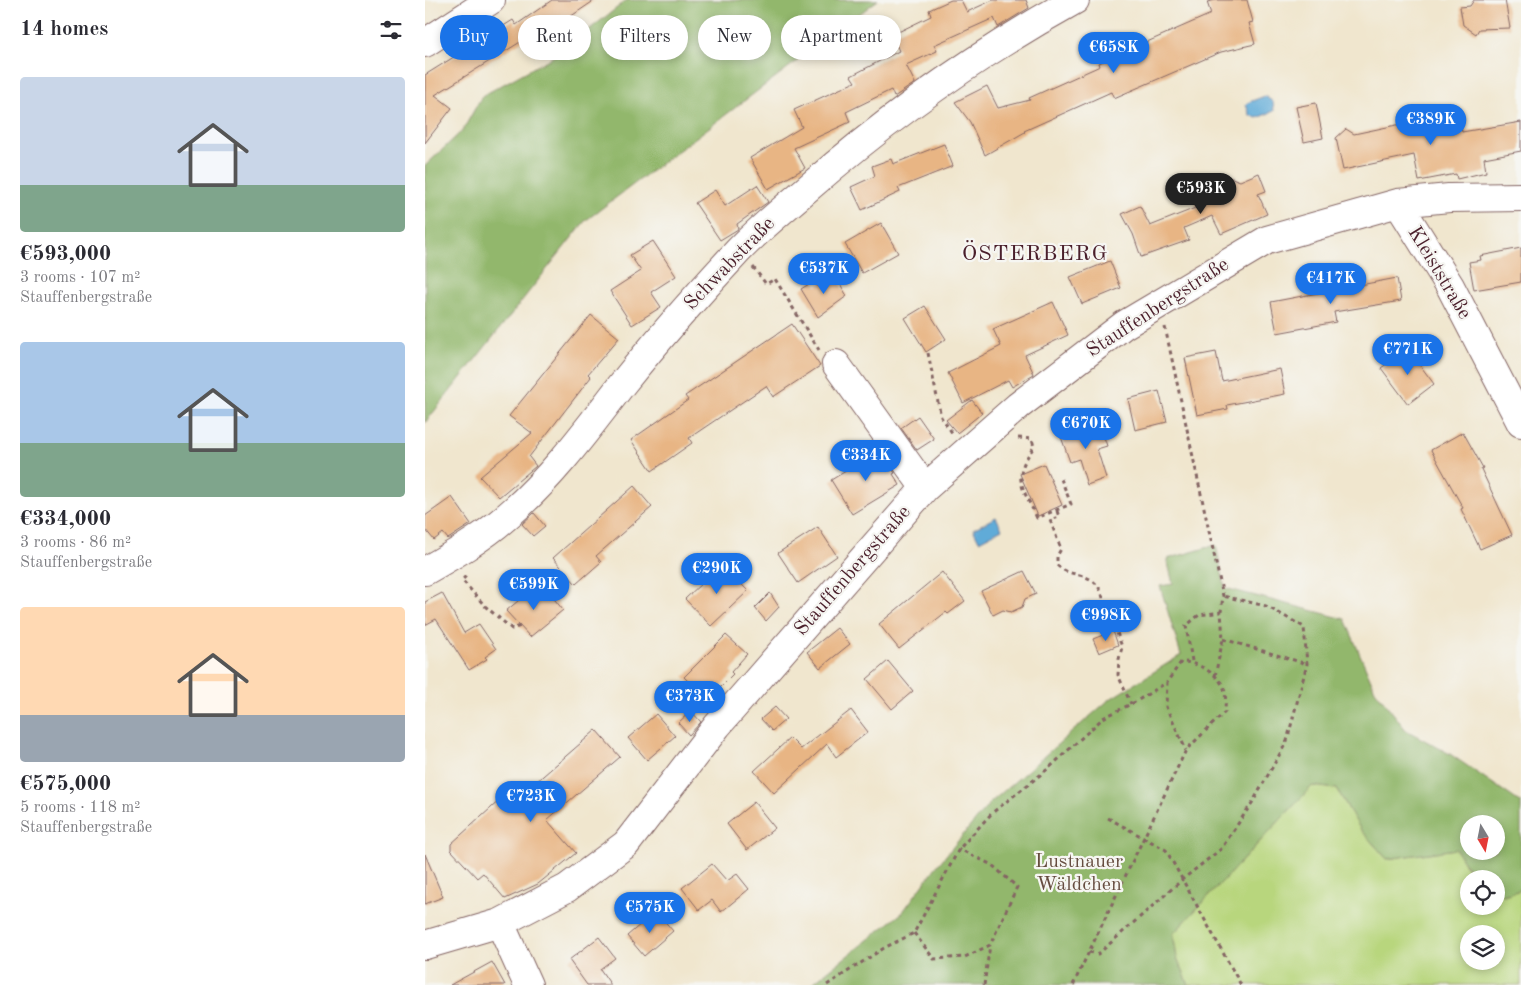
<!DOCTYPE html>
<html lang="en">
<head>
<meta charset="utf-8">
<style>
	:root { --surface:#fff; --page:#f7f7f7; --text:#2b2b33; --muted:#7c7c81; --accent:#1a73e8 }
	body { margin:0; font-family:"Old Standard TT",serif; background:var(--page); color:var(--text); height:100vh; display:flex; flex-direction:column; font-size:19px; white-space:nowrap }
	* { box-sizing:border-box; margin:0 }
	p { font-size:16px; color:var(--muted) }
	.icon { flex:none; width:28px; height:28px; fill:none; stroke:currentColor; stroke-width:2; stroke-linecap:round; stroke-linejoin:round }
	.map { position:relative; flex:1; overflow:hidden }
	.details { display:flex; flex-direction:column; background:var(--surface); width:425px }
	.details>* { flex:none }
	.banner { position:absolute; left:15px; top:15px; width:475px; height:45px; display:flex; gap:10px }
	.needle { width:32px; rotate:170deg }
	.tools { position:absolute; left:1035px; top:815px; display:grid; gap:10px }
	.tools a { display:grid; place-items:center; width:45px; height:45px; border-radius:50%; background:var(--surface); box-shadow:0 2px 8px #0003; font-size:25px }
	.price { position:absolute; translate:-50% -42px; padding:0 11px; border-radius:18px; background:var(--accent); color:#fff; font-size:16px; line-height:32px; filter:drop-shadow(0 1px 2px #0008) }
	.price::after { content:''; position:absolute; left:50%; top:30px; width:15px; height:11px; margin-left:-8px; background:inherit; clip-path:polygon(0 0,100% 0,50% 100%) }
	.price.on { background:#222; color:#fff }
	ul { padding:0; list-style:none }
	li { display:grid; align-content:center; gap:10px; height:265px; padding:0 20px }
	li span { display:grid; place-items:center; height:155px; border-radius:5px; color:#555 }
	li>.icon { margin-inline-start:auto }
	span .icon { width:90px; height:90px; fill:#fffc; stroke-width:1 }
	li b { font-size:21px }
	h2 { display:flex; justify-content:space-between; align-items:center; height:60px; padding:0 20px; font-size:21px }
	.pill { padding:0 18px; border-radius:22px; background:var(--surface); box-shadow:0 2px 8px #0003; font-size:18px; line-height:45px }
	.pill.on { background:var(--accent); color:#fff }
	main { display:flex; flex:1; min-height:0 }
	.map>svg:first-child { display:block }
	.green { fill:#b8d67d; stroke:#817a54; fill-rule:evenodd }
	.forest { fill:#92b76c; stroke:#6e6b4c; fill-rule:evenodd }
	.water { fill:#60abd8; stroke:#556582 }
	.building { fill:#e8b584 }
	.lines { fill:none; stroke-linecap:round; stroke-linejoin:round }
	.minor-casing { stroke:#846564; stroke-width:30 }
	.path { stroke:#846564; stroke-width:3; stroke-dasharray:4 4; stroke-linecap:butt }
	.minor { stroke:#fff; stroke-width:28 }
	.labels { text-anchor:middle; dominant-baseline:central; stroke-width:4.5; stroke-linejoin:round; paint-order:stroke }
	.street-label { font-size:20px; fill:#4a1f2b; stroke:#f6f6f2 }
	.park-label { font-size:20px; fill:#664d40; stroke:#f6f6f2 }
	.quarter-label { font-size:22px; letter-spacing:1px; fill:#4a1f2b; stroke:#f6f6f2 }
</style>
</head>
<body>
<main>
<section class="details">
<h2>14 homes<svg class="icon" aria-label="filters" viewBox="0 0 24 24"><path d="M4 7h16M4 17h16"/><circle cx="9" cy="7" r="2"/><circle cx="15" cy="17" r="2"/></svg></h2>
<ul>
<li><span style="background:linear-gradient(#c9d6e8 70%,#7fa58c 0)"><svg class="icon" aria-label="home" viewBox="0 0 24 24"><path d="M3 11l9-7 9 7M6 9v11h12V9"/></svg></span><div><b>€593,000</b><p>3 rooms · 107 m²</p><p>Stauffenbergstraße</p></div></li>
<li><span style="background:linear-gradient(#a9c7e8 65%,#7fa58c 0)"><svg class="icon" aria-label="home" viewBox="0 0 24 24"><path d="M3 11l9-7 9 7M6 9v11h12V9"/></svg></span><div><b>€334,000</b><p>3 rooms · 86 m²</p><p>Stauffenbergstraße</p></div></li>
<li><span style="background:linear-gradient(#ffd9b3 70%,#9aa5b1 0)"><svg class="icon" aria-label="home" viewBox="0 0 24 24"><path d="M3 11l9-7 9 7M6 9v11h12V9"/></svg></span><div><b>€575,000</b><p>5 rooms · 118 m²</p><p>Stauffenbergstraße</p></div></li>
</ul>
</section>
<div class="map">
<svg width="1096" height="985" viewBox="0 0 1096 985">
	<rect width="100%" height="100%" fill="#f6f6f2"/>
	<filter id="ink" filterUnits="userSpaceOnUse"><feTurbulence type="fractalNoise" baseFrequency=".02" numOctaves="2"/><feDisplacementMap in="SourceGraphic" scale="10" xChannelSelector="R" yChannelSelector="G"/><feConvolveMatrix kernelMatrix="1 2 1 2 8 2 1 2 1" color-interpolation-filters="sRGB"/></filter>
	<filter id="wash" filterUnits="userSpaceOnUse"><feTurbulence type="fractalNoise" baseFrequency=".0096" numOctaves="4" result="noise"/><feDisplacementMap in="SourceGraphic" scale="20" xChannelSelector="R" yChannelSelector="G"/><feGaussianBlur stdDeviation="1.12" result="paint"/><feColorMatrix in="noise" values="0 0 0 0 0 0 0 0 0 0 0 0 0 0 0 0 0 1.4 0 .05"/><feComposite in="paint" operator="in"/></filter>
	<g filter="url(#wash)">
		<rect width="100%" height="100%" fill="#f0e6ce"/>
		<path class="green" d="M887,786l25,3 24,41 26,29 69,-10 11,20 13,10h-11v27h27v-16l7,5 18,-5v95h-332l-12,-27 -4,-24zM1044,934h27v27h-27z"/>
		<path class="forest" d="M202,0h251l-293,221 -160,202v-257l38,-36 19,-34 76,-42z
			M791,545l9,43 120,31 30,71 31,40 44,24 71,49v87l-18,5 -7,-5v-11c-25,0 -28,-10 -40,-30l-69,10 -26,-29 -24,-41 -25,-3 -139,148 4,24 12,27h-379l92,-72 34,-46 54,-64 120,-104 71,-44 -21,-69 13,-2 -6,-25zM1044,824h27v27h-27z"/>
		<path class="water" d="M840,96l8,6 1,9 -17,7 -7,-3 -4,-10 3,-3z
			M571,517l6,12 -23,12 -6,-12z"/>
		<g id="blocks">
			<path class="building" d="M127,0h43l-53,36 -4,-5 -103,64 17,13 -27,35v-68l88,-55 3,5z
				M526,0h10l6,12 26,-12h33l3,8 -31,19 -4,-9 -60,27 3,6 -31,14 9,18 -21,14 -3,-7 -45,22 4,10 -56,26 11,20 -37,21 -18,-31 52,-31 -8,-17 61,-28 -4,-6 48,-25 -7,-16 39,-19 -2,-6z
				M791,0h31l6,22 -4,1 6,21 -34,8 -107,46 -3,-6 -87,39 1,1 -40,23 -15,-33 -15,-20 32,-16 11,22 32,-8 -1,-2 71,-32 -1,-3 112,-49 -4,-12z
				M1049,0h31l5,28 -31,1 -3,5 -13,-9 -3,-18 10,-1z
				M891,103l7,35 -19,4 -8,-35z
				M1033,112l4,20 59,-10v29l-37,7 2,14 -29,7 -1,-5 -37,7 -5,-26 -71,15 -7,-32 10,-9 8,5z
				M519,144l9,22 -55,22 2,4 -38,18 -11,-23 24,-11 -3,-10 19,-7 2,5z
				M834,173l7,18 -8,3 9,20 -46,20 -9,-18 -28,12 5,12 -48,17 -8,-23 -11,-20 18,-8 10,20 48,-19 -3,-5 19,-9 1,-8 7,-7h10l8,3z
				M332,185l11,17 -31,22 1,5 -18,11 -25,-37 20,-13 10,16z
				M456,223l17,30 -36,20 -17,-29z
				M228,241l23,35 -25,16 10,15 -29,18 -22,-34 31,-20 -11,-16z
				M1096,248v34l-47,8 -5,-28 12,-2 -1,-4z
				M685,261l11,27 -39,16 -12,-27z
				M410,275l12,21 -29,21 -17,-28 13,-8 3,5z
				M972,278l4,23 -67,11 2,10 -59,11 -6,-31z
				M628,302l15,33 -43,20 9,19 -22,13 -4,-7 -45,23 -15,-30 53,-27 -8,-17z
				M500,306l21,33 -20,13 -21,-34z
				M166,315l28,23 -31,36 3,3 -62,80 7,9 -37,31 -19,-20 52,-44 -23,-17z
				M367,324l28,42 -47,31 -7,-11 -77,52 3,5 -40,28 -21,-31 57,-40 -3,-4z
				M983,349l26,35 -26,20 -27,-36z
				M791,352l6,29 58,-12 5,25 -58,11 1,4 -31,6 -12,-57z
				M734,391l8,31 -32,8 -7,-31z
				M547,400l10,13 -25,20 -11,-13z
				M493,416l16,23 -17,11 -16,-22z
				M674,422l8,24 -10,3 9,29 -19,7 -8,-26 -9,3 -10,-28z
				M1038,432l20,36 -2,1 31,66 -32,14 -19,-40 2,-1 -32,-58z
				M454,451l16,22 -2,1 7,11 -48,29 -21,-34z
				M619,464l18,41 -24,11 -18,-42z
				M209,486l18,21 -56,49 5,6 -25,22 -23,-26z
				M27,497l19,27 -23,15 -5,-6 -9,7 -9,-11v-13z
				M109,513l11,13 -12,10 -11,-12z
				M393,527l19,29 -39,27 -20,-30z
				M297,564l26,27 -37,35 -26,-27z
				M599,571l12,23 -11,5 -3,8 -11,5 -8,-2 -10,5 -12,-24z
				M517,572l23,29 -17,13 -2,-2 -47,37 -20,-25z
				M112,585l11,13 3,-3 12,15 -33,27 -24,-26z
				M17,593l22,40 15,-9 17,25 -11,8 2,2 -18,11 -33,-51 -11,6v-23z
				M345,593l9,14 -13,14 -11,-13z
				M412,628l13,16 -30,24 -13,-16z
				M688,631l5,14 -19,8 -6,-14z
				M301,635l21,19 -16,18 2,2 -26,26 -23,-23z
				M463,661l25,30 -21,18 -25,-30z
				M350,707l11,12 -14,12 -11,-12z
				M426,710l17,22 -32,25 -9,-13 -53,49 -20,-22 36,-33 11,11z
				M266,711l10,11 -12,13 -11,-12z
				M231,714l19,22 -28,24 -19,-22z
				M171,730l24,27 -73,63 29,33 -38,31 -33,15 -22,-26 -6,5 -26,-28v-6l70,-63 7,8z
				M329,802l21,26 -28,22 -20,-26z
				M0,854l18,43 -18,7z
				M287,864l15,17 10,-7 12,15 -28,23 -9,-12 -13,10 -17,-22z
				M231,911l17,20 -29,25 -17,-20z
				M174,937l16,21 -15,11 11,16h-24l-18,-25z
				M67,962l13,23h-55z"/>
		</g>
	</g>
	<g filter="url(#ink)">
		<use href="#blocks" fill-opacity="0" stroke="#846564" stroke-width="1"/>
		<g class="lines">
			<g class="minor-casing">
				<path id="minor" d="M0,43l66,-43
					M973,203l52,83 71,137
					M411,364l89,124
					M0,571c28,-16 56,-32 80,-53 46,-39 82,-88 118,-135 36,-45 76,-90 115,-132 21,-22 46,-42 69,-62 82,-72 172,-136 268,-189
					M75,923l28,62
					M0,945l75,-22 67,-35 59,-44 91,-118 208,-238 93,-82 106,-81 143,-85 131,-37 51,-5 72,-1"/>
			</g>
			<path class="path" d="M328,267l13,17 9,-5 44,71
				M740,327l58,269 -2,16 2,27 -8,37
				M503,353l13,64 12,17
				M593,438l14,1 2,8c-23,31 -12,39 3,71l34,-14 -10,-25
				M632,511l2,6 -9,3 11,29 -4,7v9c8,8 16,8 26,11 25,8 22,34 20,55l12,-4 7,20 -3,12 -1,16 13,29
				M41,576l-4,4 24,27 26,22 9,-3
				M798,639l84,25
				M767,661l-6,-35 13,-11 22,-3
				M683,818l58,32 75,135
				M489,933l20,26 31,-2 25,-12 27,-58 -25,-22 -33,-16
				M664,952l9,2 85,-75 38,-30 33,-49 33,-59 20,-77 -3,-37 -38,-21 -43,-10
				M402,985l57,-37 30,-15 45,-84 33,-36 57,-45 54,-50 32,-16 31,-19
				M559,985l6,-40
				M648,985l113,-235 39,-38c0,-6 1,-14 0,-20 -3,-17 -29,-31 -44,-30l-14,20 -1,25 20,43"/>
			<use href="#minor" class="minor"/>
		</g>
	</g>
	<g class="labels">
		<g class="street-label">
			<text transform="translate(305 264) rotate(-46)">Schwabstraße</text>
			<text transform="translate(1014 273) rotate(59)">Kleiststraße</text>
			<text transform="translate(733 308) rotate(-33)">Stauffenbergstraße</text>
			<text transform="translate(428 571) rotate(-49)">Stauffenbergstraße</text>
		</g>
		<g class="park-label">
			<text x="654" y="862">Lustnauer<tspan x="654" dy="23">Wäldchen</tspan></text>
		</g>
		<g class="quarter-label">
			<text x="610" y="254">ÖSTERBERG</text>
		</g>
	</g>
</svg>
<div class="tools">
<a><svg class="needle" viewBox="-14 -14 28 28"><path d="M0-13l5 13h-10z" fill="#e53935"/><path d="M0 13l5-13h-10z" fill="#7c7c81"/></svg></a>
<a><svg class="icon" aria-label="locate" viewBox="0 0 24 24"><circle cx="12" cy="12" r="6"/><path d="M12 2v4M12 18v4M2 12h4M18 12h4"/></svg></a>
<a><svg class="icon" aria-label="layers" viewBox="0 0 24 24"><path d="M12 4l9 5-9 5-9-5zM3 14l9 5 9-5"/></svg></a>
</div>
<b class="price" style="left:689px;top:74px">€658K</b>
<b class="price" style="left:1006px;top:146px">€389K</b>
<b class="price on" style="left:776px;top:215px">€593K</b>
<b class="price" style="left:399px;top:295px">€537K</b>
<b class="price" style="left:906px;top:305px">€417K</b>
<b class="price" style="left:983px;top:376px">€771K</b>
<b class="price" style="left:661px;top:450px">€670K</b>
<b class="price" style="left:441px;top:482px">€334K</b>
<b class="price" style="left:292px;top:595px">€290K</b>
<b class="price" style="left:109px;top:611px">€599K</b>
<b class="price" style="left:681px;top:642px">€998K</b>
<b class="price" style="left:265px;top:723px">€373K</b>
<b class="price" style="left:106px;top:823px">€723K</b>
<b class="price" style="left:225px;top:934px">€575K</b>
<div class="banner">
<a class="pill on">Buy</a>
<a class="pill">Rent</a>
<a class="pill">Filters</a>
<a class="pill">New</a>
<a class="pill">Apartment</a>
</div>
</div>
</main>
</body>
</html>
